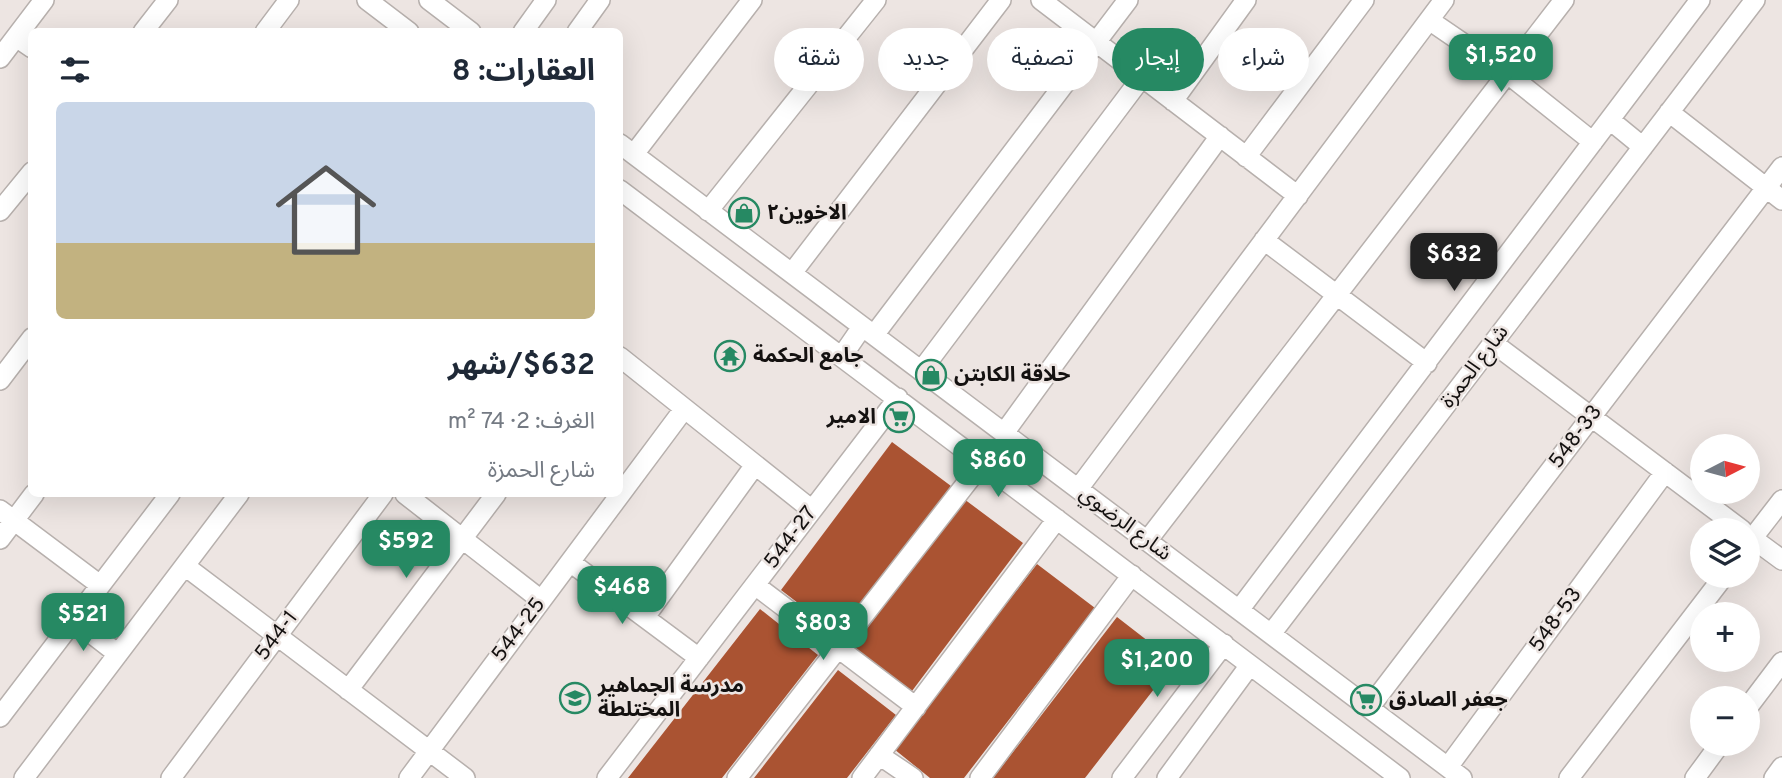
<!DOCTYPE html>
<html lang="ar">
<head>
<meta charset="utf-8">
<style>
	:root { --surface:#fff; --page:#f6f6f7; --text:#1f2937; --muted:#747a83; --accent:#268963 }
	body { margin:0; font-family:Overpass,"Noto Sans Arabic",sans-serif; background:var(--page); color:var(--text); direction:rtl; height:100vh; display:flex; flex-direction:column; font-size:26px; white-space:nowrap }
	* { box-sizing:border-box; margin:0 }
	p { font-size:23px; color:var(--muted) }
	.icon { flex:none; width:38px; height:38px; fill:none; stroke:currentColor; stroke-width:2; stroke-linecap:round; stroke-linejoin:round }
	.map { position:relative; flex:1; overflow:hidden; direction:ltr }
	.drawer { position:absolute; left:28px; top:28px; width:595px; height:469px; display:flex; flex-direction:column; background:var(--surface); border-radius:10px; box-shadow:0 7px 28px #0002; direction:rtl }
	.drawer>* { flex:none }
	.banner { position:absolute; left:644px; top:28px; width:665px; height:63px; direction:rtl; display:flex; gap:14px }
	.needle { width:46px; rotate:84deg }
	.fabs { position:absolute; left:1690px; top:434px; display:grid; gap:14px }
	.fabs a { display:grid; place-items:center; width:70px; height:70px; border-radius:50%; background:var(--surface); box-shadow:0 7px 28px #0002; font-size:35px }
	.price { position:absolute; translate:-50% -60px; padding:0 16px; border-radius:14px; background:var(--accent); color:#fff; font-size:23px; line-height:46px; filter:drop-shadow(0 2px 4px #0008) }
	.price::after { content:''; position:absolute; left:50%; top:42px; width:21px; height:16px; margin-left:-10px; background:inherit; clip-path:polygon(0 0,100% 0,50% 100%) }
	.price.selected { background:#222; color:#fff }
	ul { padding:0; list-style:none }
	li { display:grid; align-content:center; gap:14px; height:371px; padding:0 28px }
	li span { display:grid; place-items:center; height:217px; border-radius:10px; color:#555 }
	li>.icon { margin-inline-start:auto }
	span .icon { width:126px; height:126px; fill:#fffc; stroke-width:1 }
	li b { font-size:30px }
	h2 { display:flex; justify-content:space-between; align-items:center; height:84px; padding:0 28px; font-size:30px }
	.pill { padding:0 24px; border-radius:32px; background:var(--surface); box-shadow:0 7px 28px #0002; font-size:24px; line-height:63px }
	.pill.selected { background:var(--accent); color:#fff }
	.map>svg:first-child { display:block }
	.building { fill:#aa5332 }
	.lines { fill:none; stroke-linecap:round; stroke-linejoin:round }
	.minor-casing { stroke:#b7b0ad; stroke-width:22 }
	.minor { stroke:#fff; stroke-width:19 }
	.labels { text-anchor:middle; dominant-baseline:central; stroke-width:5; stroke-linejoin:round; paint-order:stroke }
	.poi-label { font-size:21px; font-weight:bold; fill:#141110; stroke:#ede5e2; text-anchor:start }
	.street-label { font-size:21px; fill:#141110; stroke:#ede5e2 }
</style>
</head>
<body>
<div class="map">
<svg width="1782" height="778" viewBox="0 0 1782 778">
	<rect width="100%" height="100%" fill="#ede5e2"/>
	<path class="building" d="M892,442l59,44 -111,149 -59,-45z
		M964,499l59,44 -111,148 -59,-44z
		M1037,564l58,44 -131,170h-34l-36,-29z
		M760,609l58,46 -96,123h-94z
		M1117,617l58,45 -90,116h-92z
		M838,670l58,45 -49,63h-93z"/>
	<g class="lines">
		<g class="minor-casing">
			<path id="minor" d="M367,0l42,32
				M429,0l42,32
				M1041,0l257,196
				M1429,20l79,54 85,68
				M143,32l25,-32
				M265,32l24,-32
				M523,32l23,-32
				M577,32l23,-32
				M16,37l16,11
				M0,58l44,-58
				M1173,101l73,-101
				M1669,112l113,88
				M1610,120l33,27
				M620,144l842,634
				M634,154l118,-154
				M1246,157l118,-157
				M620,190l780,588
				M0,211l32,-39
				M708,211l168,-211
				M1264,240l163,123
				M792,273l209,-273
				M874,335l254,-335
				M1493,343l249,187
				M842,356l20,-29
				M620,357l192,153
				M921,371l221,-294
				M0,380l32,-42
				M1004,433l216,-297
				M1078,489l366,-489
				M405,494l136,106
				M0,510l100,75
				M1748,535l34,25
				M0,539l34,-45
				M1147,541l417,-541
				M1748,544l34,-44
				M570,562l129,96
				M185,566l280,212
				M755,585l161,122
				M1239,610l461,-610
				M645,617l110,-152
				M74,620l44,34
				M1271,634l484,-634
				M348,690l148,-196
				M1748,707l34,-45
				M1369,708l413,-541
				M0,717l170,-223
				M879,755l34,23
				M1448,767l217,-295
				M24,778l215,-284
				M171,778l212,-284
				M409,778l275,-369
				M607,778l291,-380
				M737,778l246,-316
				M862,778l195,-259
				M980,778l152,-203
				M1122,778l102,-134
				M1167,778l83,-113
				M1569,778l155,-202
				M1695,778l25,-34
				M1774,778l8,-11"/>
		</g>
		<use href="#minor" class="minor"/>
	</g>
	<defs>
		<g id="shop-ring" transform="scale(1.575)"><circle r="9.5" fill="#ede5e2" stroke="#268963" stroke-width="1.5"/><path d="M-5-2.5h2.3a2.7 3.5 0 0 1 5.4 0H5L5.5 6h-11ZM-1.5-2.5h3a1.5 2.3 0 0 0-3 0Z" fill="#268963"/></g>
		<g id="temple-ring" transform="scale(1.575)"><circle r="9.5" fill="#ede5e2" stroke="#268963" stroke-width="1.5"/><path d="M0-6L5-2H3V0L6.5 2.5H4V6H1.5V3h-3V6H-4V2.5H-6.5L-3 0V-2H-5Z" fill="#268963"/></g>
		<g id="supermarket-ring" transform="scale(1.575)"><circle r="9.5" fill="#ede5e2" stroke="#268963" stroke-width="1.5"/><path d="M-6-5.5h2.5l.6 2H6L4.5 2H-2.5L-4.4-4H-6ZM-1.5 3.2a1.3 1.3 0 1 0 .1 0ZM3 3.2a1.3 1.3 0 1 0 .1 0Z" fill="#268963"/></g>
		<g id="school-ring" transform="scale(1.575)"><circle r="9.5" fill="#ede5e2" stroke="#268963" stroke-width="1.5"/><path d="M0-5L7-2L0 1L-7-2ZM-4 1L0 2.5L4 1V4Q0 6-4 4Z" fill="#268963"/></g>
	</defs>
	<g fill-rule="evenodd">
		<use href="#shop-ring" x="744" y="213"/>
		<use href="#temple-ring" x="730" y="356"/>
		<use href="#shop-ring" x="931" y="375"/>
		<use href="#supermarket-ring" x="899" y="417"/>
		<use href="#school-ring" x="575" y="698"/>
		<use href="#supermarket-ring" x="1366" y="700"/>
	</g>
	<g class="labels">
		<g class="poi-label">
			<text x="767" y="213">الاخوين٢</text>
			<text x="753" y="356">جامع الحكمة</text>
			<text x="954" y="375">حلاقة الكابتن</text>
			<text x="876" y="417" text-anchor="end">الامير</text>
			<text x="598" y="686">مدرسة الجماهير<tspan x="598" dy="24">المختلطة</tspan></text>
			<text x="1389" y="700">جعفر الصادق</text>
		</g>
		<g class="street-label">
			<text transform="translate(1475 367) rotate(-53)">شارع الحمزة</text>
			<text transform="translate(1576 437) rotate(-53)">548-33</text>
			<text transform="translate(1125 524) rotate(37)">شارع الرضوي</text>
			<text transform="translate(791 538) rotate(-53)">544-27</text>
			<text transform="translate(1556 620) rotate(-54)">548-53</text>
			<text transform="translate(519 630) rotate(-53)">544-25</text>
			<text transform="translate(277 636) rotate(-53)">544-1</text>
		</g>
	</g>
</svg>
<div class="fabs">
<a><svg class="needle" viewBox="-14 -14 28 28"><path d="M0-13l5 13h-10z" fill="#e53935"/><path d="M0 13l5-13h-10z" fill="#747a83"/></svg></a>
<a><svg class="icon" aria-label="layers" viewBox="0 0 24 24"><path d="M12 4l9 5-9 5-9-5zM3 14l9 5 9-5"/></svg></a>
<a>+</a>
<a>−</a>
</div>
<b class="price" style="left:1501px;top:94px">$1,520</b>
<b class="price selected" style="left:1454px;top:293px">$632</b>
<b class="price" style="left:998px;top:499px">$860</b>
<b class="price" style="left:406px;top:580px">$592</b>
<b class="price" style="left:622px;top:626px">$468</b>
<b class="price" style="left:83px;top:653px">$521</b>
<b class="price" style="left:823px;top:662px">$803</b>
<b class="price" style="left:1157px;top:699px">$1,200</b>
<div class="banner">
<a class="pill">شراء</a>
<a class="pill selected">إيجار</a>
<a class="pill">تصفية</a>
<a class="pill">جديد</a>
<a class="pill">شقة</a>
</div>
<section class="drawer">
<h2>العقارات: 8<svg class="icon" aria-label="filters" viewBox="0 0 24 24"><path d="M4 7h16M4 17h16"/><circle cx="9" cy="7" r="2"/><circle cx="15" cy="17" r="2"/></svg></h2>
<ul>
<li><span style="background:linear-gradient(#c9d6e8 65%,#c2b280 0)"><svg class="icon" aria-label="home" viewBox="0 0 24 24"><path d="M3 11l9-7 9 7M6 9v11h12V9"/></svg></span><div><b>$632/شهر</b><p>الغرف: 2 · 74 m²</p><p>شارع الحمزة</p></div></li>
</ul>
</section>
</div>
</body>
</html>
